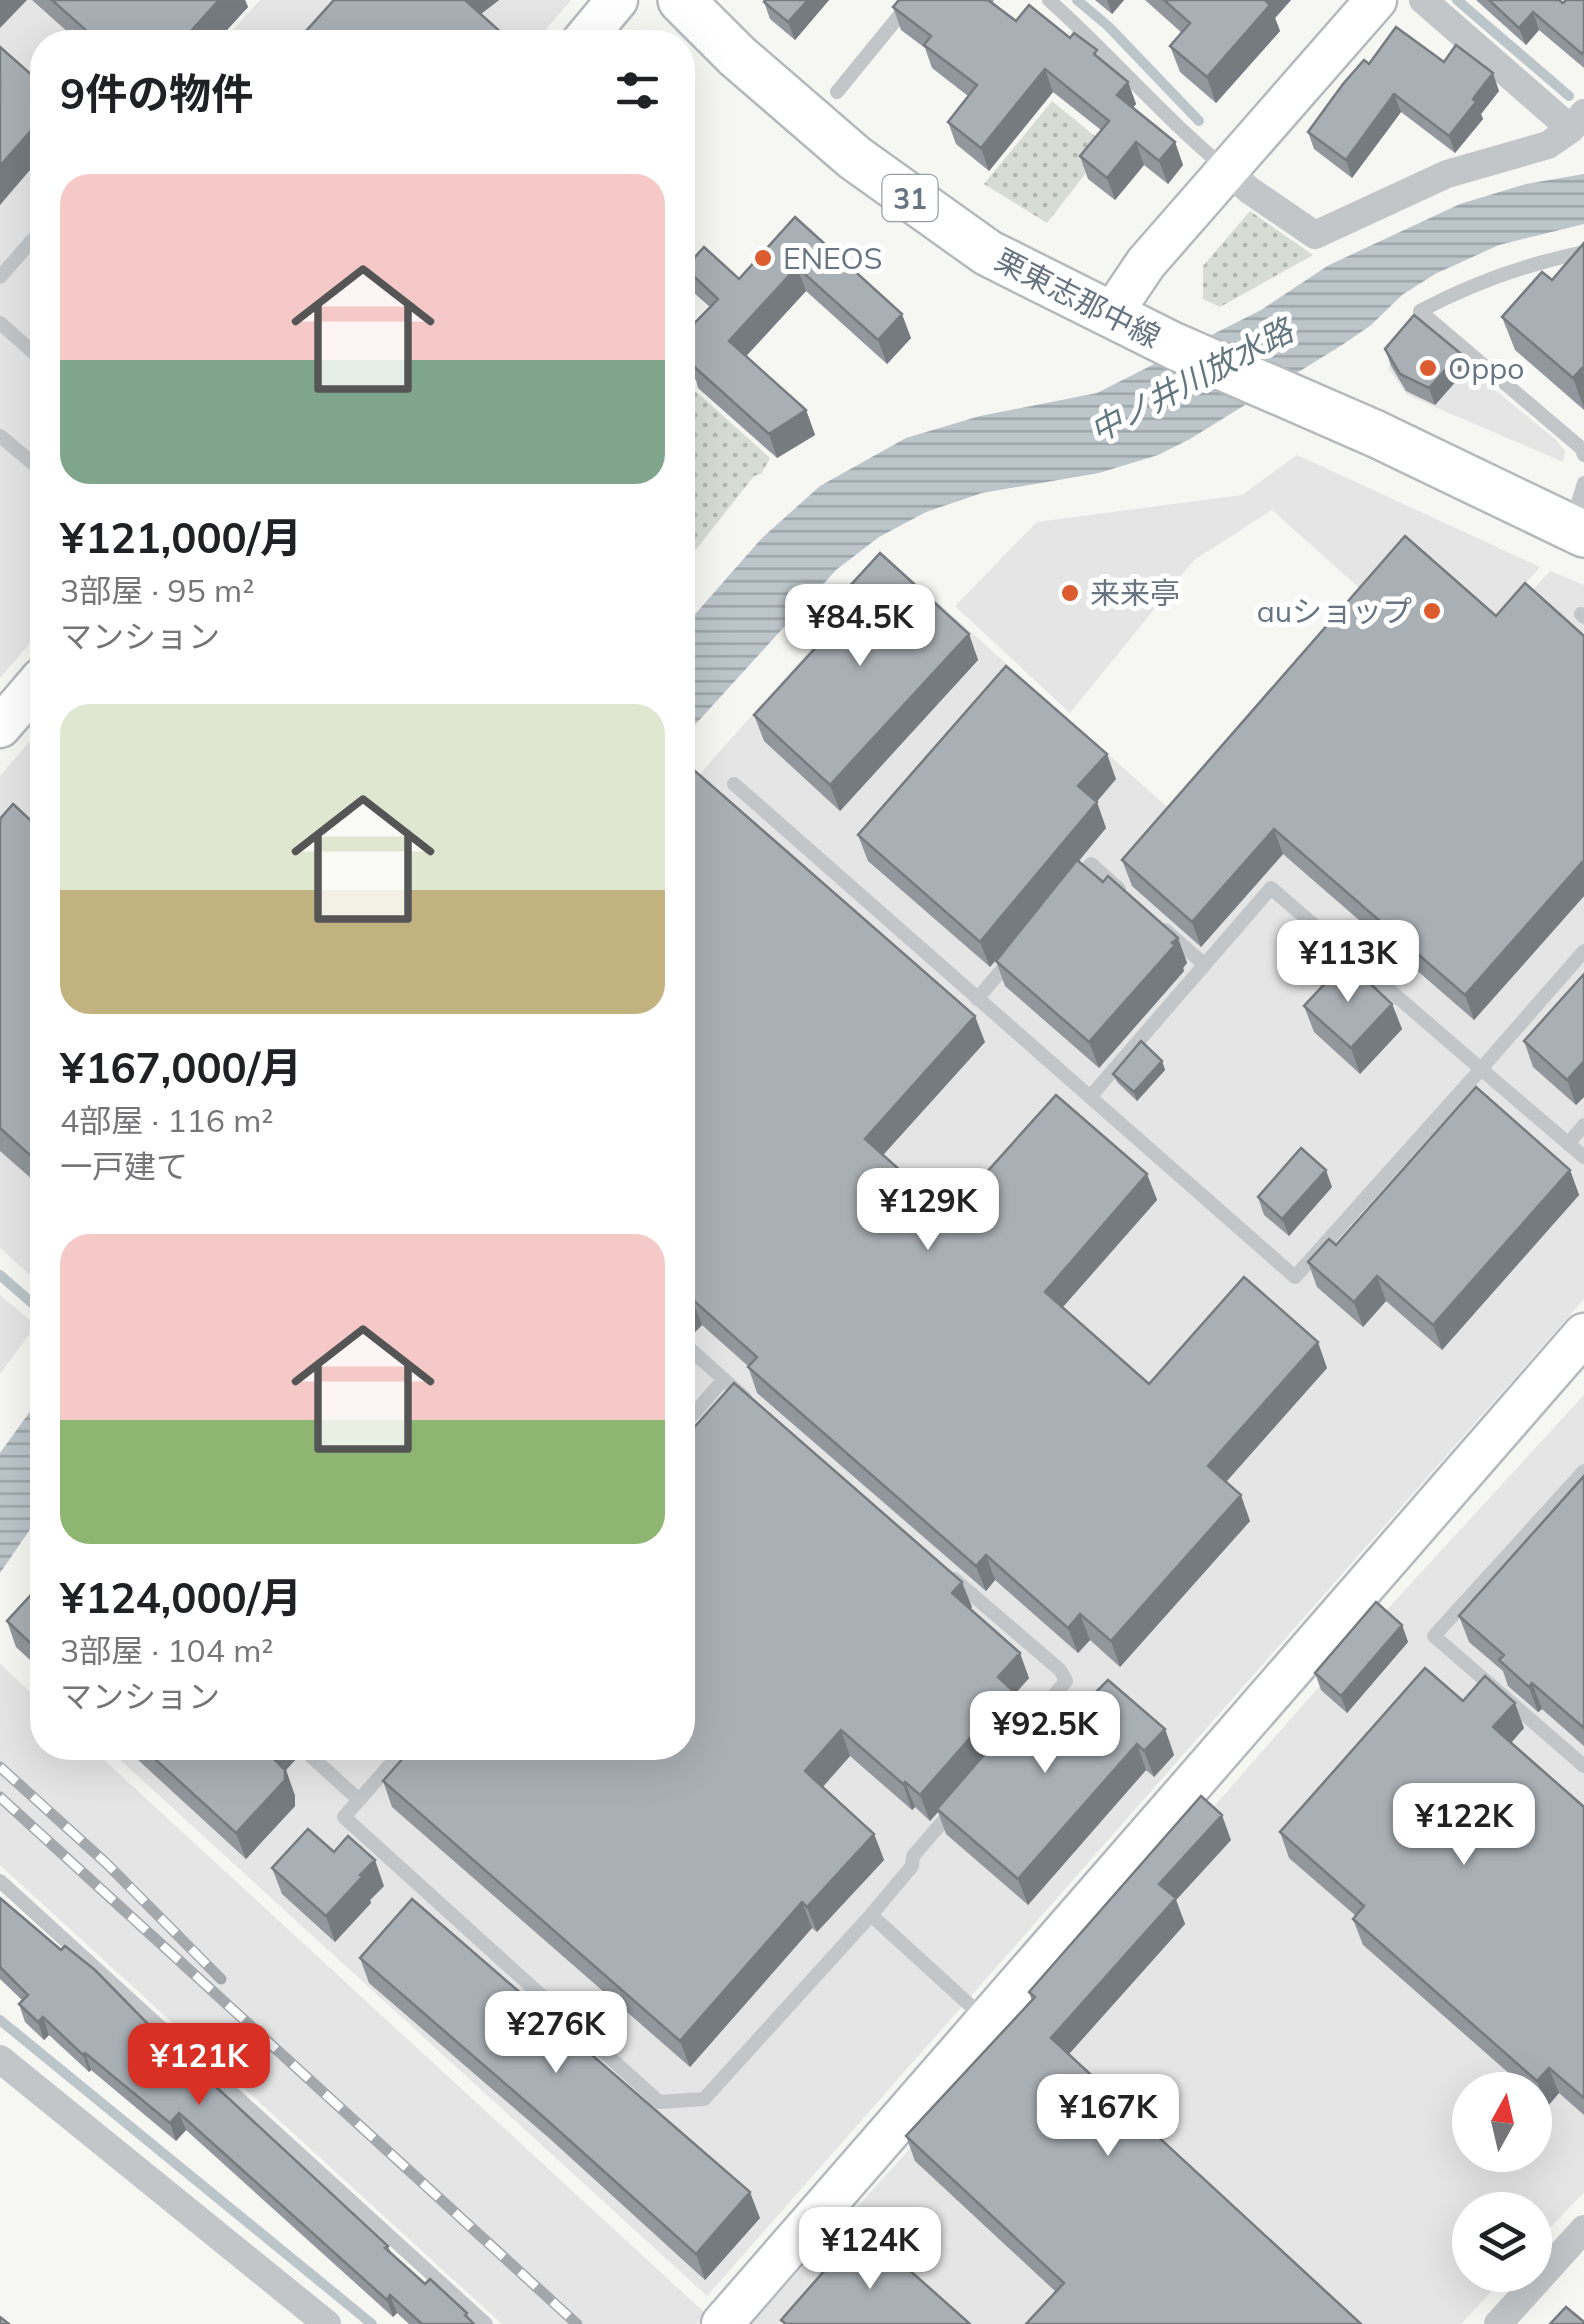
<!DOCTYPE html>
<html lang="ja">
<head>
<meta charset="utf-8">
<style>
	:root { --surface:#fff; --page:#f6f6f6; --text:#202124; --muted:#757577; --accent:#d93025 }
	body { margin:0; font-family:Mulish,"Noto Sans JP",sans-serif; background:var(--page); color:var(--text); height:100vh; display:flex; flex-direction:column; font-size:38px; white-space:nowrap }
	* { box-sizing:border-box; margin:0 }
	p { font-size:32px; color:var(--muted) }
	.icon { flex:none; width:55px; height:55px; fill:none; stroke:currentColor; stroke-width:2; stroke-linecap:round; stroke-linejoin:round }
	.map { position:relative; flex:1; overflow:hidden }
	.sheet { position:absolute; left:30px; top:30px; width:665px; height:1730px; display:flex; flex-direction:column; background:var(--surface); border-radius:40px; box-shadow:0 10px 40px #0002 }
	.sheet>* { flex:none }
	.needle { width:65px; rotate:8deg }
	.controls { position:absolute; left:1452px; top:2072px; display:grid; gap:20px }
	.controls a { display:grid; place-items:center; width:100px; height:100px; border-radius:50%; background:var(--surface); box-shadow:0 10px 40px #0002; font-size:50px }
	.price { position:absolute; translate:-50% -85px; padding:0 22px; border-radius:20px; background:#fff; color:#222; font-size:32px; line-height:65px; filter:drop-shadow(0 2px 5px #0008) }
	.price::after { content:''; position:absolute; left:50%; top:60px; width:30px; height:22px; margin-left:-15px; background:inherit; clip-path:polygon(0 0,100% 0,50% 100%) }
	.price.selected { background:var(--accent); color:#fff }
	ul { padding:0; list-style:none }
	li { display:grid; align-content:center; gap:20px; height:530px; padding:0 30px }
	li span { display:grid; place-items:center; height:310px; border-radius:30px; color:#555 }
	li>.icon { margin-inline-start:auto }
	span .icon { width:180px; height:180px; fill:#fffc; stroke-width:1 }
	li b { font-size:42px }
	h2 { display:flex; justify-content:space-between; align-items:center; height:120px; padding:0 30px; font-size:42px }
	.map>svg:first-child { display:block }
	.built { fill:#e4e5e4; fill-rule:evenodd }
	.grass { fill:url(#grass-dots) }
	.water { fill:url(#water-rules) }
	.lines { fill:none; stroke-linecap:round; stroke-linejoin:round }
	.stream { stroke:#bbc5ca; stroke-width:10 }
	.secondary-casing { stroke:#b5b9bd; stroke-width:45 }
	.primary-casing { stroke:#b5b9bc; stroke-width:50 }
	.lane { stroke:#c2c6c9; stroke-width:14 }
	.street { stroke:#c2c6c9; stroke-width:28 }
	.secondary { stroke:#fff; stroke-width:40 }
	.primary { stroke:#fff; stroke-width:45 }
	.rail-casing { stroke:#a3a8ad; stroke-width:11 }
	.rail { stroke:#fff; stroke-width:8; stroke-dasharray:22; stroke-linecap:butt }
	.wall { fill:#91979c }
	.shaded-wall { fill:#767b7f }
	.building { fill:#a9b0b5; stroke:#767b7f; stroke-width:2.5 }
	.poi-dot { fill:#da5c2f; stroke:#fff; stroke-width:4 }
	.labels { text-anchor:middle; dominant-baseline:central; stroke-width:10; stroke-linejoin:round; paint-order:stroke }
	.shield { fill:#fff; stroke:#959ea8; stroke-width:2.5 }
	.shield-label { font-size:28px; font-weight:bold; fill:#677582 }
	.poi-label { font-size:30px; fill:#677582; stroke:#fff; text-anchor:start }
	.street-label { font-size:30px; fill:#677582; stroke:#fff }
	.water-label { font-size:32px; font-style:italic; fill:#63777f; stroke:#fff }
</style>
</head>
<body>
<div class="map">
<svg width="1584" height="2324" viewBox="0 0 1584 2324">
	<defs>
		<pattern id="grass-dots" width="8" height="8" patternUnits="userSpaceOnUse" patternTransform="scale(2.5)"><rect width="8" height="8" fill="#d7ddd4"/><path d="M2 2h.1M6 6h.1" fill="none" stroke="#b2b8b1" stroke-width="1.8" stroke-linecap="round"/></pattern>
		<pattern id="water-rules" width="6" height="5" patternUnits="userSpaceOnUse" patternTransform="scale(2.5)"><rect width="6" height="5" fill="#bbc5ca"/><path d="M0 2.5h6" fill="none" stroke="#9ca5a9"/></pattern>
	</defs>
	<rect width="100%" height="100%" fill="#f6f6f3"/>
	<path class="built" d="M0,0h114l48,42h-120v587l-42,49z
		M260,0h311l-36,42h-313z
		M1418,327l138,113 9,11 -2,11 -156,-67 -19,-27z
		M1297,455l243,112 -90,102 -178,-159 -78,50 -124,153 -115,-107 82,-84 205,-27z
		M890,560l294,262 267,-143 99,-108 34,14v714l-877,997 -600,-548h575l1,-955z
		M42,727v559l-42,-38v-472z
		M0,1295l36,30 -36,49z
		M1584,1395v797l-49,52v-34h-65v65h37l-46,49h-710l272,-300 359,-409zM1470,2090h65v65h-65z
		M0,1664l42,39v45h49l614,565 -9,11h-194l-502,-459z"/>
	<path class="grass" d="M1052,101l55,45 -60,77 -63,-39z
		M1250,211l63,44 -93,52 -17,-8v-33z
		M683,380l87,78 -9,16 -7,2 -71,90z"/>
	<path class="water" d="M1584,174v50l-85,21 -64,29 -33,21 -32,31 -28,19 -152,94 -32,16 -59,18 -117,20 -56,19 -47,25 -43,33 -153,168v-110l78,-89 59,-53 86,-48 74,-22 117,-23 164,-83 68,-45 131,-61 66,-20z
		M42,1395v117l-42,61v-120z"/>
	<g class="lines">
		<path class="stream" d="M1077,0l31,26 91,95
			M1457,0l112,96
			M0,1275l32,28
			M0,2020l372,304"/>
		<g class="secondary-casing">
			<path id="secondary" d="M582,42l35,-42
				M1111,315l35,-52 230,-263
				M0,727l42,-49
				M722,2324l862,-990"/>
		</g>
		<g class="primary-casing">
			<path id="primary" d="M681,0l56,56 118,102 133,95 186,93 202,88 208,100"/>
		</g>
		<path class="lane" d="M1049,0c61,54 113,116 176,168
			M837,92l75,-92
			M1584,252c-58,12 -111,31 -164,59l161,137 3,7
			M0,277l42,-48
			M0,323l42,37
			M0,436l42,35
			M1572,522l12,-39
			M1581,614l3,3
			M734,784l561,493 186,-208 103,88
			M1077,880l14,-16 28,25
			M1165,930l40,35
			M977,999l35,-41
			M1090,1097l181,-209 210,181 103,-118
			M1568,1144l16,-19
			M682,1342l63,56
			M682,1427l42,-48
			M1584,1471l-150,165 150,130
			M954,1579l106,91 6,11 -37,43
			M302,1748l57,52
			M405,1748l-61,69 315,285 45,-3 167,-184 113,103
			M0,1881l486,443
			M871,1915l41,-49 1,-10 39,-45"/>
		<path class="street" d="M1423,0l148,129 13,-16
			M1226,169l23,21 66,45 132,-61 101,-29 23,-16
			M0,2059l327,265
			M1498,2324l86,-95"/>
		<use href="#secondary" class="secondary"/>
		<use href="#primary" class="primary"/>
		<g class="rail-casing">
			<path id="rail" d="M0,1767l106,96 115,116
				M0,1797l577,527"/>
		</g>
		<use href="#rail" class="rail"/>
	</g>
	<path class="wall" d="M32,0h213l3,7 -32,35h-137z
		M334,0h165l-18,14 22,20 3,8h-194l-5,-12z
		M765,0h64l-34,40 -25,-21 -6,-17z
		M899,0h95l-2,3 24,18 54,17 58,44 8,22 -3,4 42,34 8,23 -15,19 -24,-19 -29,35 -27,-21 -8,-23 21,-26 -48,-38 -64,79 -33,-27 -8,-22 20,-26 -36,-28 -7,-20 -24,-18 -8,-23z
		M1095,0h29l-12,14z
		M1145,0h146l-16,18 5,13 -64,72 -36,-31 -10,-26 12,-13z
		M1476,0h83l4,3 21,-3v68l-45,-38 -13,15z
		M1444,62l55,29 -18,23 2,5 -28,34 -54,-41 -49,66 -38,-29 -6,-17 61,-68z
		M795,217l116,121 -24,26 -81,-73 -60,65 60,54 9,25 -38,23 -79,-70 -2,-8 -13,-11 -1,-33 28,-29 -16,-14 -9,-25 54,11z
		M1584,243v167l-69,-60 -13,-33 50,-37z
		M1385,349l81,21 -31,35 -29,-14 -15,-25z
		M1496,616l88,20v260l-110,124 -191,-166 -82,93 -69,-61 -10,-26z
		M807,633l162,1 9,26 -138,151 -76,-70 -10,-26 59,-64z
		M42,693v37l-9,-27z
		M682,771l303,271 -102,113 66,59 198,-40 10,26 -94,107 86,77 178,-16 -101,114 24,39 -130,146 -30,-27 -12,13 -83,-73 -9,11 -229,-198 -9,-27 -46,-41 -11,11 -9,-2z
		M1116,779l-20,23 10,26 -27,33 24,21 75,56 9,25 -4,5 1,3 -85,97 -94,-82 -9,-25 2,-4 -8,10 -122,-106 -10,-26z
		M0,819l42,12v357l-42,-37z
		M1584,974v123l-8,8 -43,-38 -9,-26z
		M1392,1004l10,25 -42,45 -46,-42 -10,-26z
		M1162,1061l3,9 -28,31 -20,-19 -4,-8z
		M1570,1170l9,25 -137,155 -56,-49 -23,26 -46,-40 -9,-25 28,-17z
		M1332,1187l-43,49 -25,-21 -6,-18z
		M1584,1476v270l-42,-37 -4,3 -30,-26 -5,-15 -34,-29 -10,-26z
		M42,1583v88l-26,-24 -9,-26z
		M972,1607l-2,2 59,69 -15,17 7,18 37,17 107,-1 9,26 -20,22 -8,-7 -118,135 -82,-71 -8,-22 -8,9 -15,-14 -3,3 -62,-54 -27,31 51,47 10,26 -67,72 -5,-4 -122,139 -298,-260 -9,-26z
		M1402,1625l6,17 -61,71 -26,-23 -6,-17z
		M1463,1701l61,27 -13,15 73,64v308l-25,-22 -12,14 -12,-11v-6h-7l-165,-145 -10,-26 3,-3 -67,-58 -9,-26z
		M125,1748h168l4,10 -11,12 9,26v10l-49,53z
		M326,1748h20l-9,9z
		M1231,1840l-55,60 9,24 -116,130 292,270 -305,-32 -141,-131 -9,-25 126,-135 -3,-9z
		M334,1852l50,34 -14,14 1,3 -36,39 -53,-48 -10,-26z
		M0,1898l154,144 234,204 3,7 34,31 49,40h-65l-12,-11 -4,4 -207,-187 -10,11 -85,-71 -2,2 -40,-37 -5,5 -19,-18 -6,-18 3,-4 -22,-21z
		M360,1958l400,260 -55,62 -156,-142 -180,-155z"/>
	<path class="shaded-wall" d="M0,0h27l-27,28z
		M219,0h26l3,7 -32,35h-35z
		M460,0h39l-30,23z
		M808,0h21l-34,40 -7,-18z
		M1107,0h17l-12,14z
		M1262,0h29l-16,18 5,13 -64,72 -9,-26z
		M1533,12l6,18 -13,15 -7,-17z
		M503,34l3,8h-10z
		M1045,69l8,23 -64,79 -8,-23z
		M1493,73l6,18 -18,23 2,5 -28,34 -6,-17 24,-37z
		M1128,82l8,22 -11,13 -8,-22z
		M1394,94l7,18 -49,66 -6,-18z
		M42,118v38l-42,49v-39z
		M1136,142l8,23 -29,35 -8,-22z
		M1175,142l8,23 -15,19 -9,-23z
		M797,267l9,24 -68,74 -9,-24z
		M902,314l9,24 -24,26 -9,-24z
		M1460,353l6,17 -31,35 -6,-17z
		M1582,368l2,7v33l-11,-30z
		M806,410l9,25 -38,23 -8,-24z
		M969,634l9,26 -138,151 -10,-26z
		M1107,754l9,25 -28,33 -10,-26z
		M1097,802l9,26 -116,139 -10,-25z
		M1274,829l9,25 -82,93 -9,-25z
		M1584,860v36l-110,124 -9,-25z
		M1178,938l9,25 -4,5 1,3 -85,97 -10,-26z
		M1392,1004l10,25 -42,45 -9,-26z
		M975,1016l10,26 -111,123 -9,-26z
		M1162,1061l3,9 -28,31 -3,-9z
		M1584,1061v36l-8,8 -9,-25z
		M1326,1170l6,17 -43,49 -7,-17z
		M1570,1170l9,25 -137,155 -9,-25z
		M1147,1174l10,26 -103,117 -9,-25z
		M1377,1276l9,25 -23,26 -9,-25z
		M692,1299l10,26 -11,11 -9,-26z
		M1318,1342l9,26 -109,123 -10,-25z
		M1241,1495l9,26 -130,146 -9,-26z
		M986,1555l9,25 -9,11 -10,-25z
		M962,1582l10,25 -11,12 -9,-26z
		M1080,1614l10,26 -12,13 -10,-25z
		M1402,1625l6,17 -61,71 -6,-17z
		M1020,1653l9,25 -15,17 8,21 -85,93 1,3 -8,9 -10,-26 78,-118z
		M1532,1683l10,26 -4,3 -9,-25z
		M1515,1703l9,25 -22,25 -9,-26z
		M1165,1729l9,26 -20,22 -10,-26z
		M841,1730l9,26 -36,40 -9,-25z
		M1137,1744l9,26 -118,135 -10,-26z
		M273,1748h20l4,10 -11,12 9,26v10l-49,53 -10,-26 32,-80z
		M333,1748h13l-9,9z
		M905,1782l10,25 -3,3 -9,-26z
		M1222,1815l9,25 -55,60 9,24 -124,139 -10,-25 108,-154z
		M874,1834l10,26 -67,72 -10,-25z
		M375,1860l9,26 -14,14 1,3 -36,39 -9,-26z
		M802,1902l10,26 -122,139 -10,-26z
		M43,2017l6,18 -5,5 -6,-18z
		M148,2024l7,17 -13,-10z
		M85,2053l6,17 -2,2 -6,-17z
		M1549,2068l10,25 -12,14 -10,-26z
		M179,2113l7,17 -10,11 -6,-18z
		M750,2192l10,26 -55,62 -9,-26z
		M390,2295l7,18 -4,4 -6,-17z"/>
	<path class="building" d="M52,0h167l-38,42h-82z
		M334,0h131l38,34 -7,8h-175l-14,-12z
		M765,0h43l-20,22 -24,-20z
		M899,0h89l28,21 13,-16 41,33 4,-5 23,17 -3,4 34,28 -11,13 58,47 -16,19 -23,-19 -29,36 -27,-22 29,-35 -64,-52 -64,79 -33,-26 29,-37 -53,-40 7,-9 -38,-29z
		M1164,0h101l5,5 -63,72 -37,-31 20,-23z
		M1489,0h70l4,3 3,-3h18v51l-2,3 -49,-42 -14,16z
		M1396,27l48,35 12,-17 37,28 -20,26 3,3 -27,34 -55,-42 -48,66 -38,-28 35,-48 21,-24 5,4z
		M0,47l42,37v34l-42,48z
		M795,217l107,97 -24,26 -81,-73 -68,74 77,69 -37,24 -79,-71 2,-3 -10,-8v-16l36,-37 -33,-31 19,-21 35,32z
		M1584,243v127l-2,-2 -9,10 -71,-61 40,-45 10,8z
		M1414,315l46,38 -31,35 -29,-14 -15,-25z
		M1405,536l91,80 29,-33 59,53v224l-119,135 -191,-166 -82,93 -70,-62z
		M880,553l89,81 -139,151 -76,-70 65,-71 -12,-11z
		M1006,666l101,88 -29,32 19,16 -117,140 -122,-107z
		M42,693v19l-9,-9z
		M688,765l287,251 -110,123 84,75 107,-119 91,79 -102,118 104,92 95,-107 74,65 -110,124 33,29 -130,146 -31,-27 -12,14 -82,-73 -10,11 -228,-199 9,-10 -65,-58 -10,11v-243l6,-8 -2,-9 -4,-1v-278z
		M13,804l29,27v335l-42,-38v-309z
		M1077,860l26,22 5,-6 70,62 -6,5 3,2 -86,97 -93,-81z
		M1346,961l46,43 -41,44 -47,-42z
		M1584,974v87l-17,19 -43,-39z
		M1141,1041l21,20 -28,31 -21,-18z
		M1476,1087l94,83 -137,155 -56,-49 -23,26 -46,-40 21,-23 7,6z
		M1301,1148l25,22 -44,49 -24,-22z
		M734,1383l228,199 -10,11 68,60 -22,24 14,13 -92,105 -15,-13 -2,2 -62,-54 -36,41 69,63 -67,73 -5,-5 -122,139 -297,-260 29,-33h270v-307z
		M1584,1476v252l-52,-45 -3,4 -30,-27 5,-5 -45,-39z
		M42,1583v71l-35,-33z
		M1376,1602l26,23 -61,71 -26,-23z
		M1425,1668l38,33 22,-25 30,27 -22,24 91,80v291l-35,-30 -12,13 -184,-162 11,-13 -84,-74z
		M1108,1680l57,49 -21,22 -7,-7 -119,135 -81,-70 91,-105 30,26z
		M143,1748h130l-5,5 17,17v10l-49,53z
		M1201,1796l21,19 -63,69 17,14 -125,140 310,286h-335l38,-41 -158,-147 129,-139 -6,-5z
		M308,1829l26,23 14,-16 27,24 -15,15 2,2 -36,39 -54,-48z
		M0,1898l61,52 4,-4 30,24 53,54 -6,7 65,58 5,-6 176,163 -3,2 40,36 5,-5 37,34 -2,2 9,9h-52l-32,-29 -3,5 -208,-187 -9,10 -85,-70 -2,2 -40,-38 -5,5 -19,-18 9,-9 -28,-28z
		M412,1899l338,293 -54,62 -157,-141 -179,-155z
		M862,2228l108,96h-184l-5,-4z
		M1566,2307l18,15v2h-34z
		M0,2317l9,7h-9z"/>
	<g class="poi-dot">
		<circle cx="763" cy="258" r="10"/>
		<circle cx="1428" cy="368" r="10"/>
		<circle cx="1070" cy="593" r="10"/>
		<circle cx="1432" cy="611" r="10"/>
	</g>
	<g class="labels">
		<rect class="shield" x="882.5" y="175" width="55" height="46" rx="8"/>
		<g class="shield-label">
			<text x="910" y="198">31</text>
		</g>
		<g class="poi-label">
			<text x="783" y="258">ENEOS</text>
			<text x="1448" y="368">Oppo</text>
			<text x="1090" y="593">来来亭</text>
			<text x="1412" y="611" text-anchor="end">auショップ</text>
		</g>
		<g class="street-label">
			<text transform="translate(1078 298) rotate(27)">栗東志那中線</text>
		</g>
		<g class="water-label">
			<text transform="translate(1191 380) rotate(-28)">中ノ井川放水路</text>
		</g>
	</g>
</svg>
<div class="controls">
<a><svg class="needle" viewBox="-14 -14 28 28"><path d="M0-13l5 13h-10z" fill="#e53935"/><path d="M0 13l5-13h-10z" fill="#757577"/></svg></a>
<a><svg class="icon" aria-label="layers" viewBox="0 0 24 24"><path d="M12 4l9 5-9 5-9-5zM3 14l9 5 9-5"/></svg></a>
</div>
<b class="price" style="left:860px;top:669px">¥84.5K</b>
<b class="price" style="left:1348px;top:1005px">¥113K</b>
<b class="price" style="left:928px;top:1253px">¥129K</b>
<b class="price" style="left:1045px;top:1776px">¥92.5K</b>
<b class="price" style="left:1464px;top:1868px">¥122K</b>
<b class="price" style="left:556px;top:2076px">¥276K</b>
<b class="price selected" style="left:199px;top:2108px">¥121K</b>
<b class="price" style="left:1108px;top:2159px">¥167K</b>
<b class="price" style="left:870px;top:2292px">¥124K</b>
<section class="sheet">
<h2>9件の物件<svg class="icon" aria-label="filters" viewBox="0 0 24 24"><path d="M4 7h16M4 17h16"/><circle cx="9" cy="7" r="2"/><circle cx="15" cy="17" r="2"/></svg></h2>
<ul>
<li><span style="background:linear-gradient(#f6c9c9 60%,#7fa58c 0)"><svg class="icon" aria-label="home" viewBox="0 0 24 24"><path d="M3 11l9-7 9 7M6 9v11h12V9"/></svg></span><div><b>¥121,000/月</b><p>3部屋 · 95 m²</p><p>マンション</p></div></li>
<li><span style="background:linear-gradient(#dfe7d0 60%,#c2b280 0)"><svg class="icon" aria-label="home" viewBox="0 0 24 24"><path d="M3 11l9-7 9 7M6 9v11h12V9"/></svg></span><div><b>¥167,000/月</b><p>4部屋 · 116 m²</p><p>一戸建て</p></div></li>
<li><span style="background:linear-gradient(#f6c9c9 60%,#8fb573 0)"><svg class="icon" aria-label="home" viewBox="0 0 24 24"><path d="M3 11l9-7 9 7M6 9v11h12V9"/></svg></span><div><b>¥124,000/月</b><p>3部屋 · 104 m²</p><p>マンション</p></div></li>
</ul>
</section>
</div>
</body>
</html>
